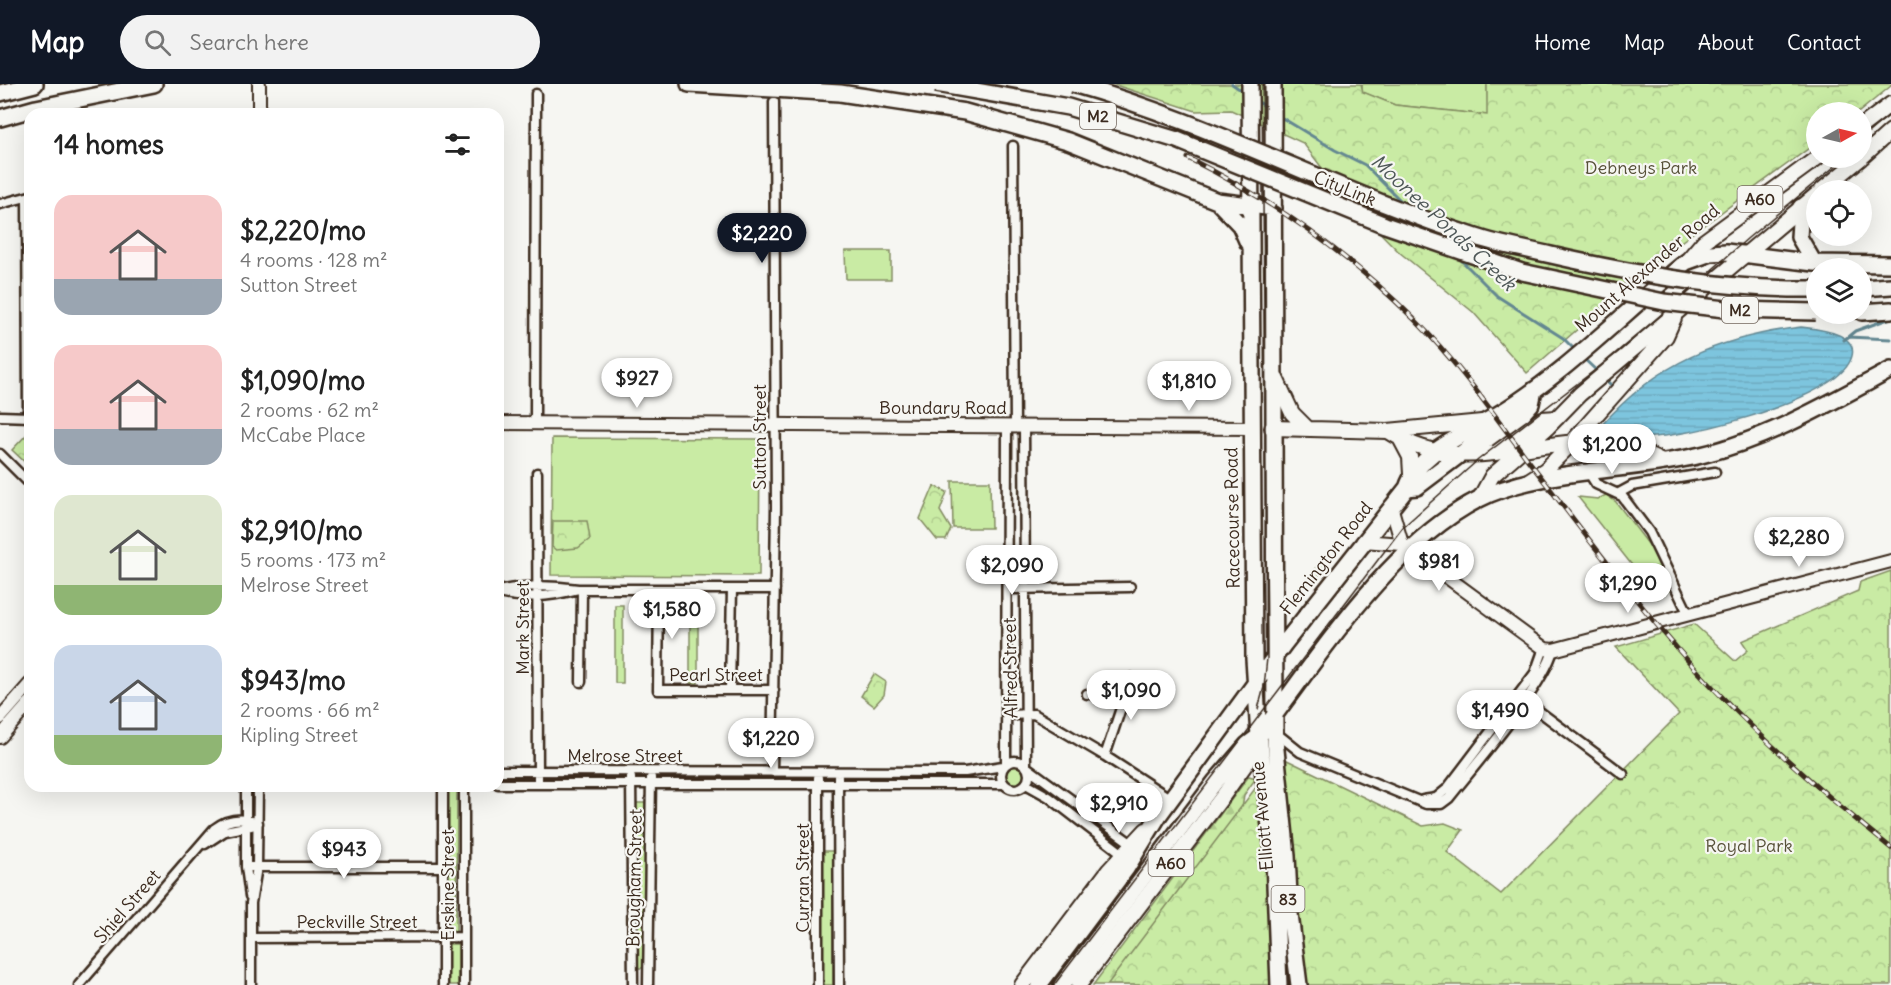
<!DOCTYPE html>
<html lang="en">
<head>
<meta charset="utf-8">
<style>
	:root { --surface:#fff; --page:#f2f2f2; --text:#222; --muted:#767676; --accent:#111827 }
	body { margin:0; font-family:Delius,sans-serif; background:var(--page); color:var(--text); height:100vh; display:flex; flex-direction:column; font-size:22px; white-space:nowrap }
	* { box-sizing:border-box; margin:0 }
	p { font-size:20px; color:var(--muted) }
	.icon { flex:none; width:33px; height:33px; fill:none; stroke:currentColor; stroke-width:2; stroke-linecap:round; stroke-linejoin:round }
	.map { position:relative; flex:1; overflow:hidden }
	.drawer { position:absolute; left:24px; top:24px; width:480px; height:684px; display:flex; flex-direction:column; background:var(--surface); border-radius:18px; box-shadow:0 6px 24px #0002 }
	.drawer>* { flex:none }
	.needle { width:39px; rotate:82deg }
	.fabs { position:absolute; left:1806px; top:18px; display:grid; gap:12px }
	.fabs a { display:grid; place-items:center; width:66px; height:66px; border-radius:50%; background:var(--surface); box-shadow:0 6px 24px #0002; font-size:30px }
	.price { position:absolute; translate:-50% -51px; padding:0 14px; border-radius:21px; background:#fff; color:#222; font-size:20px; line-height:39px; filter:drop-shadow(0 2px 3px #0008) }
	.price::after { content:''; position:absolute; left:50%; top:36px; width:18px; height:14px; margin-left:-9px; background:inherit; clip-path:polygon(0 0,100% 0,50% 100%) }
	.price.on { background:var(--accent); color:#fff }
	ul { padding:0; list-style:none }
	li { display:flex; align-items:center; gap:18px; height:150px; padding:0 30px }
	li span { display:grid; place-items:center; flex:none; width:168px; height:120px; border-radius:18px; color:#555 }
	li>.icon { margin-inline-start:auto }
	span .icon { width:72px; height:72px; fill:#fffc; stroke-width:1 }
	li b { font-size:26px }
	h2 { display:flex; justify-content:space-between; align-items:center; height:72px; padding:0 30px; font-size:26px }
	header { display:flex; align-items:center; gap:36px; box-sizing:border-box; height:84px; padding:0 30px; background:var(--accent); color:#fff }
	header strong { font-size:28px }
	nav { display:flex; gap:33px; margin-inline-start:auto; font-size:21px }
	.search { width:420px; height:54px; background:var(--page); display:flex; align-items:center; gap:15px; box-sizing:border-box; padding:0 21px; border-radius:33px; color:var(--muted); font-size:22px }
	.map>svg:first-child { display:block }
	.green { fill:#c9eba4; stroke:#828a61; stroke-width:1.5 }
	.forest { fill:url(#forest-firs); stroke:#828a61; stroke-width:1.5 }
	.park { fill:url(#park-crowns); stroke:#828a61; stroke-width:1.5 }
	.water { fill:url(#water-rules); stroke:#638791; stroke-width:1.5 }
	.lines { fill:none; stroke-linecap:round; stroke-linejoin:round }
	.stream { stroke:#638791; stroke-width:3 }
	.street-casing { stroke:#3b2a1e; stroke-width:13 }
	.secondary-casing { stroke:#3b2a1e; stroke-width:16 }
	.primary-casing { stroke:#3b2a1e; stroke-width:18 }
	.highway-casing { stroke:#3b2a1e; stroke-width:20 }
	.street { stroke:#f6f6f2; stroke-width:8 }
	.secondary { stroke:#f6f6f2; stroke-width:12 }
	.primary { stroke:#f6f6f2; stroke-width:14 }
	.highway { stroke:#f6f6f2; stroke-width:15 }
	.tram { stroke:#3b2a1e; stroke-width:1.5 }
	.rail-casing { stroke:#3b2a1e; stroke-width:5 }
	.rail { stroke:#f6f6f2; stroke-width:3; stroke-dasharray:9; stroke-linecap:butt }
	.highway-bridge-casing { stroke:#3b2a1e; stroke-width:20; stroke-linecap:butt }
	.highway-bridge { stroke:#f6f6f2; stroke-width:15 }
	.labels { text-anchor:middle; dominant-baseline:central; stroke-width:4.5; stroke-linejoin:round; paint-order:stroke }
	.shield { fill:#f6f6f2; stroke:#73675e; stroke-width:1.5 }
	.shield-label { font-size:16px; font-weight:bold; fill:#3b2a1e }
	.park-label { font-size:18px; fill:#575139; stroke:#f6f6f2 }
	.street-label { font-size:18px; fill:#3b2a1e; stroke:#f6f6f2 }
	.water-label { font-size:20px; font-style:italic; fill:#4f5858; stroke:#f6f6f2 }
</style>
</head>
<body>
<header>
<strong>Map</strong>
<div class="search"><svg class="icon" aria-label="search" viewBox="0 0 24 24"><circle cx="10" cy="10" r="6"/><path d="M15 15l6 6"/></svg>Search here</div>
<nav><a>Home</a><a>Map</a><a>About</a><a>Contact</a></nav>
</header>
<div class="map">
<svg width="1891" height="901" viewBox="0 0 1891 901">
	<defs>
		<pattern id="forest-firs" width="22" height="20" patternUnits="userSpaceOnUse" patternTransform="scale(1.5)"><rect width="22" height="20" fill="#c9eba4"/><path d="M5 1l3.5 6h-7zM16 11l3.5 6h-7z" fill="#aeca8d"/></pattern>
		<pattern id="park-crowns" width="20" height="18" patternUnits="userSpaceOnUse" patternTransform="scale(1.5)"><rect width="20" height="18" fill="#c9eba4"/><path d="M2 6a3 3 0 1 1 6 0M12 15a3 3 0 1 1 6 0" fill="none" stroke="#aeca8d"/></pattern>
		<pattern id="water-rules" width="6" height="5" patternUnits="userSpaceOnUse" patternTransform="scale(1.5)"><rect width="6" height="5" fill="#7dc5de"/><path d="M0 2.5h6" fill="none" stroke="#6da9be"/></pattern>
	</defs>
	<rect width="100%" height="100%" fill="#f6f6f2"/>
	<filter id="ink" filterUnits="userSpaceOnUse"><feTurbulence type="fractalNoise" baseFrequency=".0167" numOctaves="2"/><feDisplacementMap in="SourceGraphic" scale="12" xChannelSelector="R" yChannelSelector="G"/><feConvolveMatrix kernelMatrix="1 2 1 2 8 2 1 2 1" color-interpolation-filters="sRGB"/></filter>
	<g filter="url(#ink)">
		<path class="green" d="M1362,0h125l1,31 -93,-10 -33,-13z
			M845,167h46v28h-45z
			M552,354l208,1 -1,137 -208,-1z
			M952,397h38l1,47h-38z
			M1606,411l10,7 36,47 17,42 -11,7 -80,-101 20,2z
			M1326,472l6,2 -23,30 -3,-6z
			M615,521h8v78h-8z
			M690,521h8v78h-8z
			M1006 691a9 9 0 1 1 18 0a9 9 0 1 1-18 0Z
			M448,707h9l-1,141h-9z
			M635,719h10l-1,165h-9z
			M823,767h10v134h-10z
			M448,860h10v41h-11z"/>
		<path class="forest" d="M1249,692l7,2 -12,17 -3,21 -63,169h-85z"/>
		<path class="park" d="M1112,0h249l2,8 32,13 92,10v-31h404v2l-32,26h-43v31l-153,112 -136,118 -54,-61 -74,-60 -57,-58 -39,-51 -72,-33 -35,1z
			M30,347v36l-18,-17z
			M934,402l13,6 -7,19 11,18 -5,11h-9l-17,-21z
			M553,437h34l3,18 -12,9 -22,2 -4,-3z
			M1891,487v414h-784l153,-203 27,-22 136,66 22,-3 18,7 -16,22 54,42 178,-180 -63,-67 78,-23 41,37 13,-11 -6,-9 116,-50 2,-9z
			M874,590l12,8 -2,13 -10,11 -13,-10z"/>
		<path class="water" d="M1801,243c17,2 65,6 48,36 -22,40 -178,81 -222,74 -10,-1 -18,-6 -26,-11 55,-63 119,-89 200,-99z"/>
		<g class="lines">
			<path class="stream" d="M1232,0l12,8
				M1254,15l15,10
				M1279,32l56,34 30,15 40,40
				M1427,142l10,10
				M1457,172l40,40 66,42 12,12
				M1848,253l43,2
				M1844,256l11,-9 36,-13
				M1582,273l17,16
				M1604,294l10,10"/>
			<g class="street-casing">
				<path id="street" d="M1013,62l2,280
					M27,113l1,220
					M0,120l30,-8
					M0,332l30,1
					M535,339l1,-329
					M1024,342l2,340
					M0,370l30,30
					M537,389l1,310
					M1589,389l7,11 26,12 27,36 39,81
					M1619,409l13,-7 83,-14
					M659,505l-1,101h116
					M1007,505l123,-2
					M498,507c27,-6 53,-6 80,-2h197
					M498,509c27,6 50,4 77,-3
					M581,598l1,-93
					M730,606l2,-101
					M1087,610l39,-1
					M1520,613l103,77
					M1007,631l27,-1 71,42 66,43
					M1275,648l25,20 126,52h15l8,-6c26,-33 95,-112 104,-148
					M1105,672l26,-78
					M1001 691a14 14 0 1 1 28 0a14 14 0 1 1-28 0Z
					M1006,679l1,-337
					M1028,684l104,76
					M498,687l467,1 38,-6
					M772,688l4,-265 -2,-405
					M838,693l1,208
					M631,694l2,207
					M818,694v207
					M498,700h506
					M1026,700l23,13 74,57
					M246,702v81l4,29
					M464,702v199
					M1423,716l13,-2 11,-9 88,-116 9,-25
					M205,760l20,-13 26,-5
					M246,783h197
					M251,854l211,-1
					M79,901l135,-156c14,-11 28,-12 44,-6
					M251,901v-82l6,-36 1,-81
					M443,901v-199
					M648,901l3,-207"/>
			</g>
			<g class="secondary-casing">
				<path id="secondary" d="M259,0v30
					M498,339l753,5
					M1391,422l11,38
					M1363,457l39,3 143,105 8,1 338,-89
					M0,634l30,-34
					M0,653l30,-34"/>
			</g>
			<g class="primary-casing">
				<path id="primary" d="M1862,42l29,-22
					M1862,73l29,-26
					M1822,106l39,-32
					M1686,178l17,-20 114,-84
					M1275,292l17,37 16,16
					M1272,344l116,3 94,-9
					M1388,347c63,41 120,17 187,11
					M1401,356l9,17 1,17
					M1496,369l46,-34 15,-1
					M1528,397l17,-11 20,-20 101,-114 8,-18
					M1480,414l12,-22 56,-49 32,-33 236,-199
					M1022,901l87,-115 37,-40
					M1079,901l144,-189 27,-38 7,-20"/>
			</g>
			<g class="highway-casing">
				<path id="highway" d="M689,0l151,9 125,19 103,29 149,60 57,7
					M1250,0l4,575 5,77 15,124 5,125
					M1273,0l2,656 12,116 3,58 9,71
					M0,9l35,-9
					M0,34l36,-10 118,-24
					M1219,119l21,22 8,18
					M1801,123l-2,30 15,26
					M1862,204l29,-2
					M1862,228l29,-2
					M1587,358l41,4 33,16
					M1479,361l44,-32 8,-9 3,-14
					M1407,404l10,-1 53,-40 19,-23
					M1039,901l87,-116 33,-54 125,-171 123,-156c12,-37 59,-54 90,-73 66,-39 128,-104 189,-153l25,-9 15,-1 88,11 77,1
					M1062,901l153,-203 32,-37 12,-9c59,-78 131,-192 220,-237 62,-31 154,-27 222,-44 67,-16 130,-53 190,-85"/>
			</g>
			<use href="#street" class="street"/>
			<use href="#secondary" class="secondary"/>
			<use href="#primary" class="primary"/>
			<use href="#highway" class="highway"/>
			<path class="tram" d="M1862,54l29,-25
				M1258,625l6,-22 3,-29 -5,-574
				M1054,901l349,-458 75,-67 143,-110 127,-112 97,-80"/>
			<g class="rail-casing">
				<path id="rail" d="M1188,74c84,42 161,96 227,162 41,41 75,89 110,136 45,59 90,119 138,176 67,80 147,151 228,216"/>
			</g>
			<use href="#rail" class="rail"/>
			<g class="highway-bridge-casing">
				<path id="highway-bridge" d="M936,0l132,23 109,33 208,85 137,47 142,30 70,8 82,2
					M1073,0c139,39 266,109 403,153 24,8 50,12 75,18 87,20 176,35 265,34"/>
			</g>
			<use href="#highway-bridge" class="highway-bridge"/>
		</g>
	</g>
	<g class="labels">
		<g class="shield">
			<rect x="1080" y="19" width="36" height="26" rx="4.5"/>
			<rect x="1737.5" y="102" width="45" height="26" rx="4.5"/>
			<rect x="1722" y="213" width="36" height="26" rx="4.5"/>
			<rect x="1148.5" y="766" width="45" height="26" rx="4.5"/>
			<rect x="1271.5" y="802" width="33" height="26" rx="4.5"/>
		</g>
		<g class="shield-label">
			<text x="1098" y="32">M2</text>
			<text x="1760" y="115">A60</text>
			<text x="1740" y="226">M2</text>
			<text x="1171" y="779">A60</text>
			<text x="1288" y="815">83</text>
		</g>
		<g class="park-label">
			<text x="1641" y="83">Debneys Park</text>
			<text x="1749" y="761">Royal Park</text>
		</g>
		<g class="street-label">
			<text transform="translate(1345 104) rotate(22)">CityLink</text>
			<text transform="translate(1647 184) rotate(-41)">Mount Alexander Road</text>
			<text x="943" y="323">Boundary Road</text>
			<text transform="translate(759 353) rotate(-90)">Sutton Street</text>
			<text transform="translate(1232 434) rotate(-91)">Racecourse Road</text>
			<text transform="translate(1326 474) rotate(-52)">Flemington Road</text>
			<text transform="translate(522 544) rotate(-90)">Mark Street</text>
			<text transform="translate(1010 584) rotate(-91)">Alfred Street</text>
			<text x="716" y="590">Pearl Street</text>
			<text x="625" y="671">Melrose Street</text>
			<text transform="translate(1262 732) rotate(-95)">Elliott Avenue</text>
			<text transform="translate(634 794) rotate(-89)">Brougham Street</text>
			<text transform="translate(802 794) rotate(-90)">Curran Street</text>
			<text transform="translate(447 801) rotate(-90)">Erskine Street</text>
			<text transform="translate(127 822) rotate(-49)">Shiel Street</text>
			<text x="357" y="837">Peckville Street</text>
		</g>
		<g class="water-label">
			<text transform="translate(1444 138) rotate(43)">Moonee Ponds Creek</text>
		</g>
	</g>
</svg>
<div class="fabs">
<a><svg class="needle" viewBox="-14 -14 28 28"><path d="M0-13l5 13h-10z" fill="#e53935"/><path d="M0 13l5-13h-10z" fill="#767676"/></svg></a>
<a><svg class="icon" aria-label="locate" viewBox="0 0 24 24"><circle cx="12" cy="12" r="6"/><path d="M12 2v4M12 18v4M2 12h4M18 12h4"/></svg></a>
<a><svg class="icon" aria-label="layers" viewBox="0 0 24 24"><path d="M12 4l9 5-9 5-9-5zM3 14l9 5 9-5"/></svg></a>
</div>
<b class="price on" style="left:762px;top:180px">$2,220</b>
<b class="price" style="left:637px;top:325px">$927</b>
<b class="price" style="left:1189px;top:328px">$1,810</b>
<b class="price" style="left:1612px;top:391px">$1,200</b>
<b class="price" style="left:1799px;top:484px">$2,280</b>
<b class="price" style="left:1439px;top:508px">$981</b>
<b class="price" style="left:1012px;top:512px">$2,090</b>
<b class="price" style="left:1628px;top:530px">$1,290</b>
<b class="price" style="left:672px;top:556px">$1,580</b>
<b class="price" style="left:1131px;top:637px">$1,090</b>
<b class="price" style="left:1500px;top:657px">$1,490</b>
<b class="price" style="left:771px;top:685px">$1,220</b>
<b class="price" style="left:1119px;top:750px">$2,910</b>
<b class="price" style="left:344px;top:796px">$943</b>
<section class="drawer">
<h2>14 homes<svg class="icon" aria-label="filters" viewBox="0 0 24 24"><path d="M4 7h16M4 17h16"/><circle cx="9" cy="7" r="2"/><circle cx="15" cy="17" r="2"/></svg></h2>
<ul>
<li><span style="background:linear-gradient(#f6c9c9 70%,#9aa5b1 0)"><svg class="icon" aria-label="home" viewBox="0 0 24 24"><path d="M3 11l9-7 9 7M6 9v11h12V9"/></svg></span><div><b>$2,220/mo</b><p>4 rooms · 128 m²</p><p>Sutton Street</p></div></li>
<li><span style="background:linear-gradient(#f6c9c9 70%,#9aa5b1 0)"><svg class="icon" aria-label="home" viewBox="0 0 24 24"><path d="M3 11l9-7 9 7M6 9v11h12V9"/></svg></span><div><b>$1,090/mo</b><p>2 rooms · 62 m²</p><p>McCabe Place</p></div></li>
<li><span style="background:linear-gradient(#dfe7d0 75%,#8fb573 0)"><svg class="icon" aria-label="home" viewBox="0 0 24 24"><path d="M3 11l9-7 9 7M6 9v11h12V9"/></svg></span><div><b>$2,910/mo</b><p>5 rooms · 173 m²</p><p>Melrose Street</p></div></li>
<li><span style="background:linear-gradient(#c9d6e8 75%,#8fb573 0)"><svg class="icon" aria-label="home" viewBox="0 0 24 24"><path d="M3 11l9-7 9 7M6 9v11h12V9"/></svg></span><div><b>$943/mo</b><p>2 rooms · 66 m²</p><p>Kipling Street</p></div></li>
</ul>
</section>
</div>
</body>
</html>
